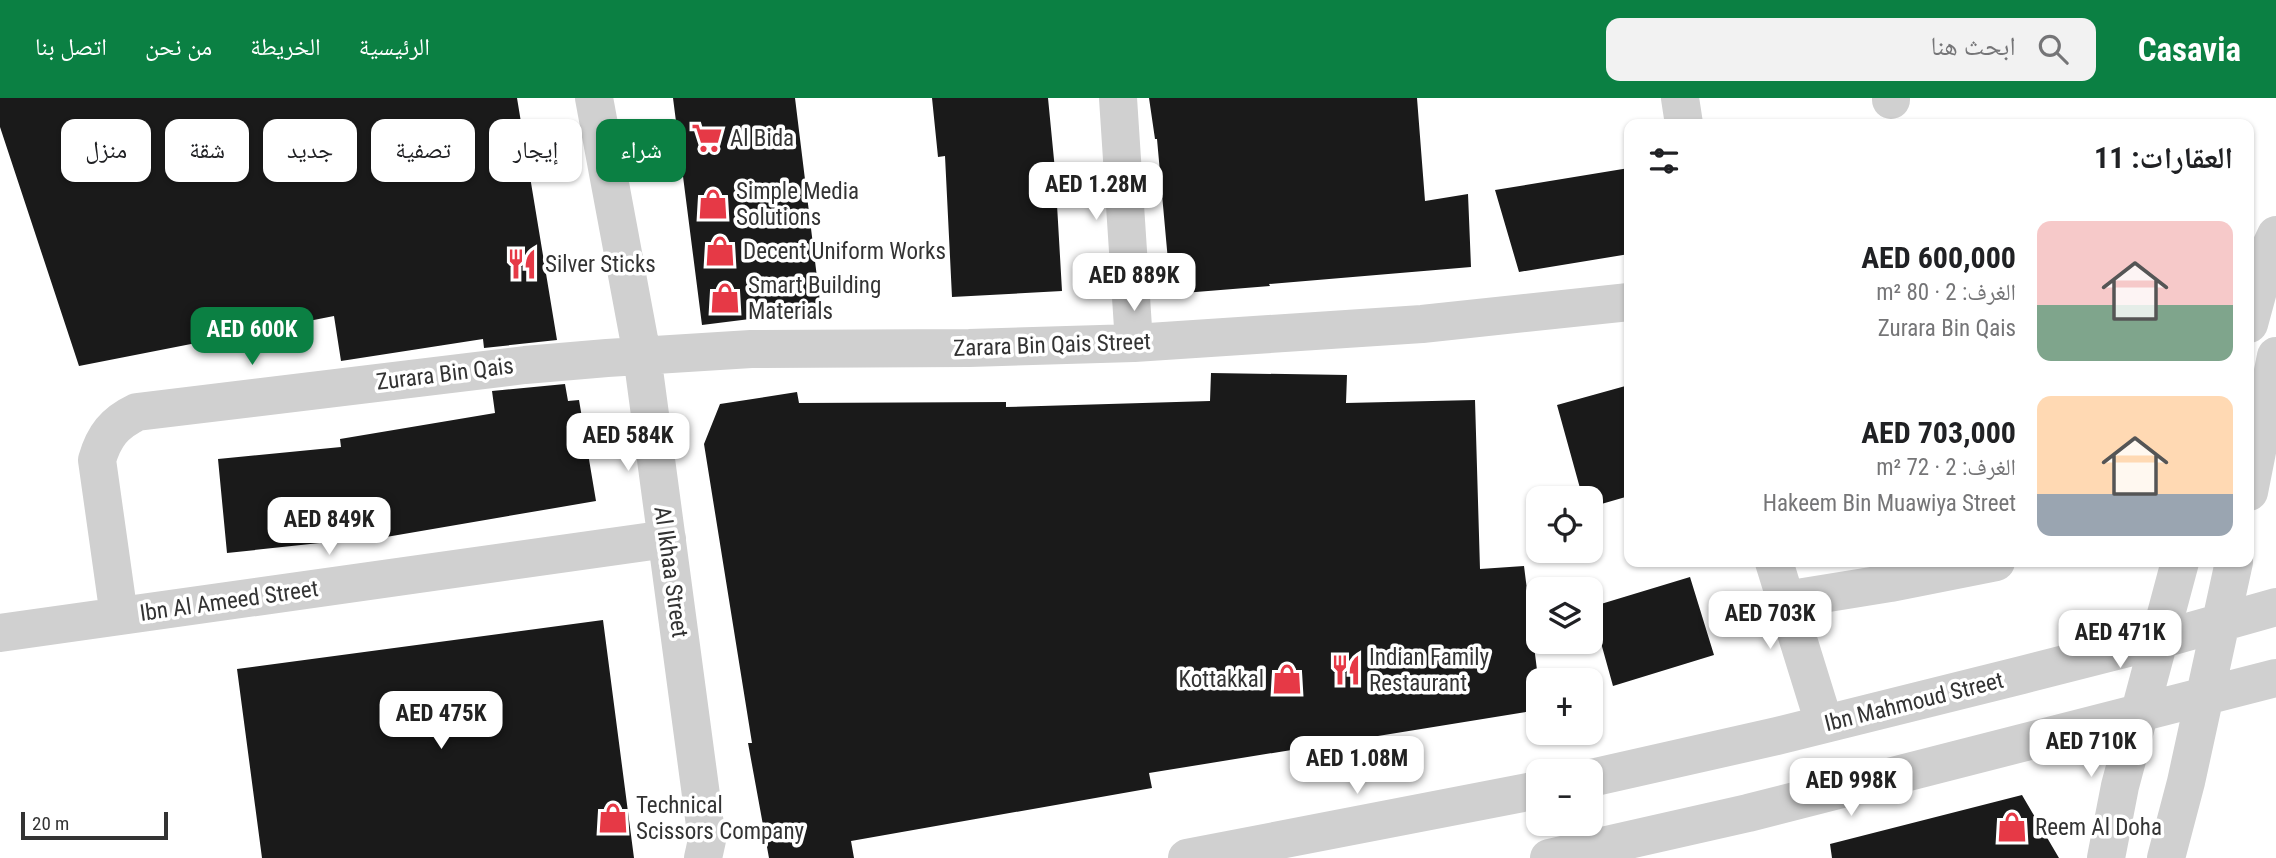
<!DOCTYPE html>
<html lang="ar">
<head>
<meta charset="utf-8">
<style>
	:root { --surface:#fff; --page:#f2f2f2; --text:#202124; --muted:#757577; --accent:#0b8043 }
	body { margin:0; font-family:"Roboto Condensed","Noto Naskh Arabic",sans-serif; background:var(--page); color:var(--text); direction:rtl; height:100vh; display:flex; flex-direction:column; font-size:26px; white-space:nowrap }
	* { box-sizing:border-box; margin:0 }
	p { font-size:23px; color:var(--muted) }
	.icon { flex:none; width:38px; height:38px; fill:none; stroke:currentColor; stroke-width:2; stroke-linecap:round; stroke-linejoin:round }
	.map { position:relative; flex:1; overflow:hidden; direction:ltr }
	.panel { position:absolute; left:1624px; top:21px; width:630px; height:448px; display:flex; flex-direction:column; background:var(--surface); border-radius:14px; box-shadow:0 2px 5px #0004; direction:rtl }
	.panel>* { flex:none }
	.guide { position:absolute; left:21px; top:21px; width:665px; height:63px; direction:rtl; display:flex; gap:14px }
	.tools { position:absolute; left:1526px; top:388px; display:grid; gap:14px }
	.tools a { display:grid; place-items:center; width:77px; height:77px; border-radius:14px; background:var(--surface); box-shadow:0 2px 5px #0004; font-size:35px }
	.scale { position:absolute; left:21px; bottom:18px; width:147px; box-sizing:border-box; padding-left:7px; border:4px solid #333; border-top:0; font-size:19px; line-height:24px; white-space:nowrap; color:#333; -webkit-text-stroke:5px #fff; paint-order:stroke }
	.price { position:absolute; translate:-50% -60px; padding:0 16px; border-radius:14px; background:#fff; color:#222; font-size:23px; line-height:46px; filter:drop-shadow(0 2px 4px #0008) }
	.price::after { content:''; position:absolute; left:50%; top:42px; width:21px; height:16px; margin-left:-10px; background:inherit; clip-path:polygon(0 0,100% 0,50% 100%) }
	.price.selected { background:var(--accent); color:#fff }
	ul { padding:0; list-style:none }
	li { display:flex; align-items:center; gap:21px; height:175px; padding:0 21px }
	li span { display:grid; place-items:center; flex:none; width:196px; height:140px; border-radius:14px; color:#555 }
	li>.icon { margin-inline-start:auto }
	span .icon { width:84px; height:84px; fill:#fffc; stroke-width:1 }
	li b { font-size:30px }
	h2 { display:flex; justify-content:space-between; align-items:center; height:84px; padding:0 21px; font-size:30px }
	.chip { padding:0 24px; border-radius:14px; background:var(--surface); box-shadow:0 2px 5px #0004; font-size:24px; line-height:63px }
	.chip.selected { background:var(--accent); color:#fff }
	header { display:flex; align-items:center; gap:42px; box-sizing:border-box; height:98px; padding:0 35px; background:var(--accent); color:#fff }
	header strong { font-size:33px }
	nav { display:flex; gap:38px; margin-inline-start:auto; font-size:24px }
	.search { width:490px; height:63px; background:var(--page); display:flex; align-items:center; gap:18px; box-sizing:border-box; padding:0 24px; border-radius:14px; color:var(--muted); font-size:26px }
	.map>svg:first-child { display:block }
	.building { fill:#1a1a1a }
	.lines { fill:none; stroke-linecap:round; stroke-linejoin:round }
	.minor { stroke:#d0d0d0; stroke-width:38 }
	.labels { text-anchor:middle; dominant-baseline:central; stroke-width:7; stroke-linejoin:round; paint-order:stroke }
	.poi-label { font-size:23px; fill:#333; stroke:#fff; text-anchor:start }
	.street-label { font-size:23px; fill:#333; stroke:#fff }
</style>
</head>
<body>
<header>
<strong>Casavia</strong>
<div class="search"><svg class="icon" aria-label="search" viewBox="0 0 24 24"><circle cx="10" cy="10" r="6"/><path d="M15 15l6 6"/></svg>ابحث هنا</div>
<nav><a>الرئيسية</a><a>الخريطة</a><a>من نحن</a><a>اتصل بنا</a></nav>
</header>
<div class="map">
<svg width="2276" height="760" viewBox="0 0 2276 760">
	<rect width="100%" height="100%" fill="#fff"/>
	<path class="building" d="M0,0h517l40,242 -73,8 -1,-9 -142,22 -7,-45 -255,50 -79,-239z
		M673,0h122l26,212 -119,15z
		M932,0h116l7,72 7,121 -110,6 -7,-141 -7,1z
		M1149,0h268l8,103 43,-7 3,73 -202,17 1,2 -99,8 -14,-155h-2z
		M1629,70v86l-110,18 -24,-82z
		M1211,275l136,2 -1,28 129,-3 5,169 44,-3 14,112v32l-389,63 3,15 -301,53 3,17h-85l-21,-115h4l-48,-299 16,-40 77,-12 2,11 207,-1v5l204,-6z
		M565,286l3,17 11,-1 17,101 -239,41v-3l-130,14 -9,-94 123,-12 -1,-8 155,-26 -3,-22z
		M1629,287v111l-38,11v-8h-8l-26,-94z
		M1690,479l24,78 -101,31 -22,-79z
		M603,522l31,238h-372l-25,-189z
		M2022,697l37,63h-227l-2,-14z"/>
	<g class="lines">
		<path class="minor" d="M594,0l48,257 65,485 -4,18
			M1118,0l16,245
			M1680,0l4,26
			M1891,0v2
			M2249,226l20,-74 7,-15
			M2249,394l27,-136
			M1774,464l50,161
			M1785,502l105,-17 106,-21
			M119,518l-22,-156c7,-24 17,-37 40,-48l388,-47 82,-7 144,-9 218,-1 165,-5 288,-19 207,-22
			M0,535l667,-94
			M1591,680l186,-42 245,-61 137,-35 117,-33
			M1187,760l351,-68
			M1549,760l199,-45 528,-135
			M2106,760l14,-72 60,-224
			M2166,760l20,-76 48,-220"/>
	</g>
	<defs>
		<g id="supermarket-bare" transform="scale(2.415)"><path d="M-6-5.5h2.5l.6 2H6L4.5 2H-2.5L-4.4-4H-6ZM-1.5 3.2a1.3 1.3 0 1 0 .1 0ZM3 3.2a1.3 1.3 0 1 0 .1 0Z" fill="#e63946" stroke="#fff" stroke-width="2.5" paint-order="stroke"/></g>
		<g id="shop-bare" transform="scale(2.415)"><path d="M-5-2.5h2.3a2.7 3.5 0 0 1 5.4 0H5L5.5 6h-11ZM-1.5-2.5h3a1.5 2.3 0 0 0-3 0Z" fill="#e63946" stroke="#fff" stroke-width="2.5" paint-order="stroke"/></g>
		<g id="restaurant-bare" transform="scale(2.415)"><path d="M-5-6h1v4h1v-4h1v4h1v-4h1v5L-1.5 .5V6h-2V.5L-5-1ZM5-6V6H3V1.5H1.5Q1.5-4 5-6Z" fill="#e63946" stroke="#fff" stroke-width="2.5" paint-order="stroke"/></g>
	</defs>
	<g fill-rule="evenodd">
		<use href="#supermarket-bare" x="707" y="40"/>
		<use href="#shop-bare" x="713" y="106"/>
		<use href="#shop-bare" x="720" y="153"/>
		<use href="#restaurant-bare" x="522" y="166"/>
		<use href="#shop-bare" x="725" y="200"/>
		<use href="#restaurant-bare" x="1346" y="572"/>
		<use href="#shop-bare" x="1287" y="581"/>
		<use href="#shop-bare" x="613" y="720"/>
		<use href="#shop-bare" x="2012" y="729"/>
	</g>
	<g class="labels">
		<g class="poi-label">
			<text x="730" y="40">Al Bida</text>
			<text x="736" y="93">Simple Media<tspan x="736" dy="26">Solutions</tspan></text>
			<text x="743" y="153">Decent Uniform Works</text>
			<text x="545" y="166">Silver Sticks</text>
			<text x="748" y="187">Smart Building<tspan x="748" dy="26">Materials</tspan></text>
			<text x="1369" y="559">Indian Family<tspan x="1369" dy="26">Restaurant</tspan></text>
			<text x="1264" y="581" text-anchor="end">Kottakkal</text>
			<text x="636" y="707">Technical<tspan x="636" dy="26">Scissors Company</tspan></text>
			<text x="2035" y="729">Reem Al Doha</text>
		</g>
		<g class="street-label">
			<text transform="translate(1052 247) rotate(-2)">Zarara Bin Qais Street</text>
			<text transform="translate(445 276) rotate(-7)">Zurara Bin Qais</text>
			<text transform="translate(671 474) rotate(82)">Al Ikhaa Street</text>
			<text transform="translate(229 503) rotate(-8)">Ibn Al Ameed Street</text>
			<text transform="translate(1914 604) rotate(-14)">Ibn Mahmoud Street</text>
		</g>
	</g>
</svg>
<div class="tools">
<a><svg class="icon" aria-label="locate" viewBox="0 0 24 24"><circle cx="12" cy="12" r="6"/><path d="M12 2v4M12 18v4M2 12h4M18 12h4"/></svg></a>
<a><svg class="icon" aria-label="layers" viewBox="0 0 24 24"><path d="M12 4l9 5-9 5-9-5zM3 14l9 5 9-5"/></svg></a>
<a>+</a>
<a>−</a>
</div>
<div class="scale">20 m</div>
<b class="price" style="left:1096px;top:124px">AED 1.28M</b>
<b class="price" style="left:1134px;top:215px">AED 889K</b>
<b class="price selected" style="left:252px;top:269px">AED 600K</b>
<b class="price" style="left:628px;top:375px">AED 584K</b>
<b class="price" style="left:329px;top:459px">AED 849K</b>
<b class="price" style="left:1770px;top:553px">AED 703K</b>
<b class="price" style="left:2120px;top:572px">AED 471K</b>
<b class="price" style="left:441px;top:653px">AED 475K</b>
<b class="price" style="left:2091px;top:681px">AED 710K</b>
<b class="price" style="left:1357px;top:698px">AED 1.08M</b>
<b class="price" style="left:1851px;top:720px">AED 998K</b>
<div class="guide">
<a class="chip selected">شراء</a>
<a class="chip">إيجار</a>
<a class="chip">تصفية</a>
<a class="chip">جديد</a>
<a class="chip">شقة</a>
<a class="chip">منزل</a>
</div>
<section class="panel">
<h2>العقارات: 11<svg class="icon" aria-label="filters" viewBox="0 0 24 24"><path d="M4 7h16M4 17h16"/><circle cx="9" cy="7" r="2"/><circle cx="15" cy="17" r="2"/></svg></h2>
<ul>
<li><span style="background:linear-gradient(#f6c9c9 60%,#7fa58c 0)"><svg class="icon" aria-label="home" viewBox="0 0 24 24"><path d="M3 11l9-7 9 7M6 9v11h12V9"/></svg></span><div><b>AED 600,000</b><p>الغرف: 2 · 80 m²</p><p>Zurara Bin Qais</p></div></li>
<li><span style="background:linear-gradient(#ffd9b3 70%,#9aa5b1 0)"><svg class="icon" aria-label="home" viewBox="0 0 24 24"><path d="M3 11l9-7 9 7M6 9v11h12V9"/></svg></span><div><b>AED 703,000</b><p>الغرف: 2 · 72 m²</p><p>Hakeem Bin Muawiya Street</p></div></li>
</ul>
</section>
</div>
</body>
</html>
